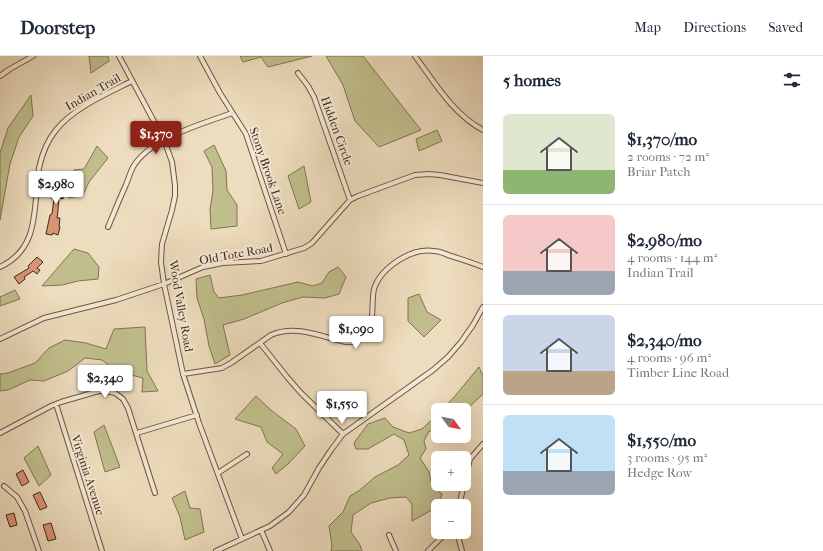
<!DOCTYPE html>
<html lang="en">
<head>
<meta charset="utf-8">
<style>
	:root { --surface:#fff; --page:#f6f6f7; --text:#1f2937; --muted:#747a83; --line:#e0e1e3; --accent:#8f2418 }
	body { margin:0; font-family:"IM FELL French Canon",serif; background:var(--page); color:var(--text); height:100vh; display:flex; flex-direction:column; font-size:15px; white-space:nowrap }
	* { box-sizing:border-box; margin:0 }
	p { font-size:13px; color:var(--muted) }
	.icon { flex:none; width:22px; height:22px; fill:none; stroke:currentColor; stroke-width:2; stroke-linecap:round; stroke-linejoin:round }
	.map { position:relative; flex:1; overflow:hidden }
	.side { display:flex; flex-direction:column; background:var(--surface); width:340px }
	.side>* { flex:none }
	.needle { width:26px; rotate:123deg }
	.buttons { position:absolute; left:431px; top:347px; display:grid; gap:8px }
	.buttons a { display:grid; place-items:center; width:40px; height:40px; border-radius:6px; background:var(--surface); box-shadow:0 4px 16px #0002; font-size:20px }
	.price { position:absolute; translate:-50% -34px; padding:0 9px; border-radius:4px; background:#fff; color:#222; font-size:13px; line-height:26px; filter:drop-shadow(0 1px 2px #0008) }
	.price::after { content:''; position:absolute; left:50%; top:24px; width:12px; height:9px; margin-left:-6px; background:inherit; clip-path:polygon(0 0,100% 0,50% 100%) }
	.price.selected { background:var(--accent); color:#fff }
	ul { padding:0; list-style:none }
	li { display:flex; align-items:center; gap:12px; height:100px; padding:0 20px }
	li+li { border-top:1px solid var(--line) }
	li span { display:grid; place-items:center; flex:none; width:112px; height:80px; border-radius:6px; color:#555 }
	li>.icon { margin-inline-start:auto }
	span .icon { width:48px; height:48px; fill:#fffc; stroke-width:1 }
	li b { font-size:17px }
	h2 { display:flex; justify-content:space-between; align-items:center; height:48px; padding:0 20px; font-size:17px }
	header { display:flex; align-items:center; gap:24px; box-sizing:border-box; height:56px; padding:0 20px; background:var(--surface); border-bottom:1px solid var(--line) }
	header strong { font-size:19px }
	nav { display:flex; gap:22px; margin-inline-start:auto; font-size:14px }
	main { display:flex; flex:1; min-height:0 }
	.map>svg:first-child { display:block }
	.green { fill:#c0be8c; stroke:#827352 }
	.building { fill:#d69574; stroke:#442819 }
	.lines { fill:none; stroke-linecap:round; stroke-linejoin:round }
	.street-casing { stroke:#6e5542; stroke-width:6 }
	.street { stroke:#f3e8d4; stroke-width:4 }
	.labels { text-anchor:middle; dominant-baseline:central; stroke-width:4; stroke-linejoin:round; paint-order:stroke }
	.street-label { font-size:12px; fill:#442819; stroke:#f3e8d4 }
</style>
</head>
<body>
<header>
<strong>Doorstep</strong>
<nav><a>Map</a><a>Directions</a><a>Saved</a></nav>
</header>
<main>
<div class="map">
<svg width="483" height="495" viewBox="0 0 483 495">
	<rect width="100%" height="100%" fill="#eddcbd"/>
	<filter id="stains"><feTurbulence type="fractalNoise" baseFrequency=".005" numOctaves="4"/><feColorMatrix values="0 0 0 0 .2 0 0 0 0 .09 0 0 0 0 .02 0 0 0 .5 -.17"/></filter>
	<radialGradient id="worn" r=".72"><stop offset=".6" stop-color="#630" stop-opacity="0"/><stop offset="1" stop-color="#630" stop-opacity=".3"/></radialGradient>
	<path class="green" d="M89,0h19l1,5 -18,12z
		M240,0h72l-44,11 -7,-10 -18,5z
		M326,0h37l58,74 -42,17 -24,-26 -12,-36z
		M31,39l2,21 -14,21 -9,27 -10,56v-67l8,-25z
		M437,74l5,11 -23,10 -3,-12z
		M214,89l12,26 1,19 10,15v21l-26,3 -1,-20 3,-18 -1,-24 -8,-16z
		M97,90l11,12 -19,24 -6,13 -14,3 5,-28 10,-1z
		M304,110l7,36 -12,7 -11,-33z
		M74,193l14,4 11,14 -1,12 -20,2 -16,4 -20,1z
		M338,211l8,10 -7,17 -14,4 -22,-1 -21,6 -38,16 -21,6 7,30 -15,9 -6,-18 -5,-27 -7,-21 -1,-19 14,-4 4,17 5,6 23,-3 56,-13 15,4 9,-3 7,-11z
		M15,234l5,9 -20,7v-9z
		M419,238l8,18 14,8 -17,17 -16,-16v-23z
		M145,271l2,44 11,20 -16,1 1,-14 -27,-7 -14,-11 -17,-2 -17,13 -24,10 -14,-1 -22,10 -8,1v-17l8,-1 27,-10 14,-15 16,-8 21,3 20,6 8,-20z
		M479,311l4,9v18l-14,13 -5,11v-8h-22l13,-14z
		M256,340l16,15 24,18 9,17 -17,18 -12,10 -4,-6 11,-14 -16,-12 -6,-15 -26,-8z
		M438,358v17h-9l-5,10 2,8 -6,9 9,14 3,14 10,8 -3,12h-1v5h-8l-18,10v-17l-6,-7 -16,1 -19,5 -18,12 -2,17 9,13 2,6h-31l1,-6 -3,-19 14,-14 7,-16 10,-6 15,-13 23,-12 11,-10 -5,-15 -10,-6 -26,15h-12l-2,-6 14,-19 17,-6 8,9 16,6 13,-4z
		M104,369l16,42 -15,5 -11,-40z
		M38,390l13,29 -12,11 -15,-28z
		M185,435l5,17 10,1 4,23 -19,8 -5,-23 -8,-19z"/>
	<path class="building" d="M56,116l8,1 -1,20h1l-1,6 -4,-1 -1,11v2l-1,7h3l-1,9h1l-2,8 -5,-2 -1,2 -6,-1 4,-19 2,-1 2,-15h-2l2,-8 1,1z
		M37,201l6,5 -6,6 3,2 -3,4 -4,-3 -9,6 1,2 -6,5 -5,-7 15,-9 -1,-2z
		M23,414l6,12 -7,4 -6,-12z
		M40,436l7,15 -7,3 -7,-15z
		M14,457l3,12 -7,2 -4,-12z
		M51,467l5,16 -8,2 -5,-16z"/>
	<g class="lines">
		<g class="street-casing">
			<path id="street" d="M119,0l45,84 8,22 3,23v11l-3,14 -10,34 -1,18 3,22 19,90 16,49 43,116
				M200,0l20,37 26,41 40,120
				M415,0c20,27 38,58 68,74
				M298,17l10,13 6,11 36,103
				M0,20l10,-7 23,-13
				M108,171c6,-14 11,-27 17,-40 3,-7 5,-14 8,-20 17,-29 69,-43 99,-54
				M0,211c41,-19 33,-61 39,-99 3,-14 8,-27 17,-38 17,-22 52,-37 76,-49
				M0,283l44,-21 72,-18 48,-16 39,-17 20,-4 38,-2 43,-13 8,-5 38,-43 8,-4 57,-21 14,-1 11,1 43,8
				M260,287l27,34 14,16 42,41
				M183,318l39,-6 9,-5 40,-28c20,-9 42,-2 62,4 8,2 16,5 24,2 21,-7 13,-35 17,-52 4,-13 14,-22 25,-29 11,-7 22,-11 35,-9 6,0 11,3 17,5 11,3 21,7 32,11
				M56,348l46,147
				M0,377l51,-27 10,-4 38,-11h7l9,2 8,6 5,9 27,85
				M137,377l60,-18
				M218,417l29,-19
				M4,430l13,11 8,14 14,40
				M459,450l11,-47 13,-15
				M261,474l9,21
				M457,476l5,19
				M389,479l7,16
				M216,495l54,-25 19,-14 15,-17 15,-27 12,-18 12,-16 90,-64 15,-13 13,-15 12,-17 10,-18
				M428,495l19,-19"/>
		</g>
		<use href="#street" class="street"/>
	</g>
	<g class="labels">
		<g class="street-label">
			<text transform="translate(93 36) rotate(-30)">Indian Trail</text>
			<text transform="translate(337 75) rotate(70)">Hidden Circle</text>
			<text transform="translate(268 115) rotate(71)">Stony Brook Lane</text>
			<text transform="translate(236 198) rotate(-10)">Old Tote Road</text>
			<text transform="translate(181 250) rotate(80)">Wood Valley Road</text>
			<text transform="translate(88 419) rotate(72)">Virginia Avenue</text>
		</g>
	</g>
	<rect width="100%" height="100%" filter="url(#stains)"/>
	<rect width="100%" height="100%" fill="url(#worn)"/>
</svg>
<div class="buttons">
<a><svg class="needle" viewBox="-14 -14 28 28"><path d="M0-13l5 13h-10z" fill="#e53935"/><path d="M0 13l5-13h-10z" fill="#747a83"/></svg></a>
<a>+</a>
<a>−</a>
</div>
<b class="price selected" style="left:156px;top:99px">$1,370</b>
<b class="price" style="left:56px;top:149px">$2,980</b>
<b class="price" style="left:356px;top:294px">$1,090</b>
<b class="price" style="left:105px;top:343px">$2,340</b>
<b class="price" style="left:342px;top:369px">$1,550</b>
</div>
<section class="side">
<h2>5 homes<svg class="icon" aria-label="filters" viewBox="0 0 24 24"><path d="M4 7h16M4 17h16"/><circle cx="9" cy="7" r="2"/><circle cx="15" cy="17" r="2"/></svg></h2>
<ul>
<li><span style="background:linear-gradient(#dfe7d0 70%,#8fb573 0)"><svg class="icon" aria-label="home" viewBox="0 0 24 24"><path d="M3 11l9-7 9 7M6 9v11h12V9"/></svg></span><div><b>$1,370/mo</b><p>2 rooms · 72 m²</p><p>Briar Patch</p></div></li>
<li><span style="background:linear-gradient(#f6c9c9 70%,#9aa5b1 0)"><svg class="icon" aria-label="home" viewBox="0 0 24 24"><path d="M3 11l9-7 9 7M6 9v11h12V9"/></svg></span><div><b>$2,980/mo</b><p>4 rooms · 144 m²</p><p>Indian Trail</p></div></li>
<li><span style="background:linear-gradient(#c9d6e8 70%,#b9a48a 0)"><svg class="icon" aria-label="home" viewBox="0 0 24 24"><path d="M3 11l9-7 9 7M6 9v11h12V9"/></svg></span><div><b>$2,340/mo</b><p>4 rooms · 96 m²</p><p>Timber Line Road</p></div></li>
<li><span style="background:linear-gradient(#bfe0f5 70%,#9aa5b1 0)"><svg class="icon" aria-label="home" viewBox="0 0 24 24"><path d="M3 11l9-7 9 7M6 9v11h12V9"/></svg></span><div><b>$1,550/mo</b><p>3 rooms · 95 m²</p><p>Hedge Row</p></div></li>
</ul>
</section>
</main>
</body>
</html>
